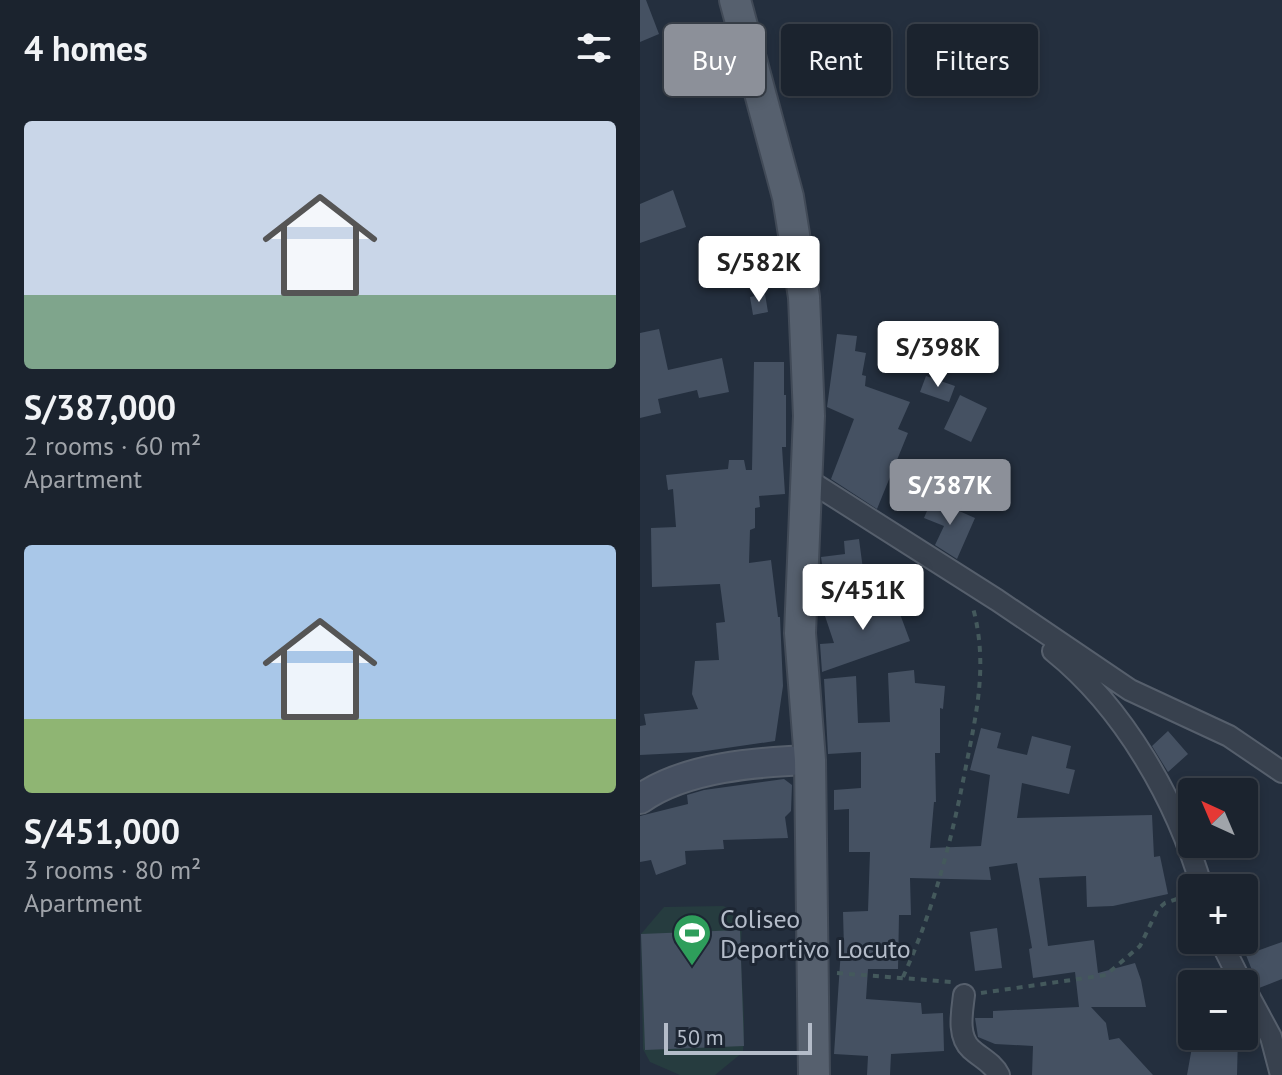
<!DOCTYPE html>
<html lang="en">
<head>
<meta charset="utf-8">
<style>
	:root { --surface:#1b232e; --page:#242b36; --text:#f1f3f6; --muted:#a0a4aa; --line:#39404a; --accent:#8c9099 }
	body { margin:0; font-family:"PT Sans",sans-serif; background:var(--page); color:var(--text); height:100vh; display:flex; flex-direction:column; font-size:30px; white-space:nowrap }
	* { box-sizing:border-box; margin:0 }
	p { font-size:26px; color:var(--muted) }
	.icon { flex:none; width:44px; height:44px; fill:none; stroke:currentColor; stroke-width:2; stroke-linecap:round; stroke-linejoin:round }
	.map { position:relative; flex:1; overflow:hidden }
	.sheet { display:flex; flex-direction:column; background:var(--surface); width:640px }
	.sheet>* { flex:none }
	.guide { position:absolute; left:24px; top:24px; width:498px; height:72px; display:flex; gap:16px }
	.needle { width:52px; rotate:316deg }
	.tools { position:absolute; left:538px; top:778px; display:grid; gap:16px }
	.tools a { display:grid; place-items:center; width:80px; height:80px; border-radius:8px; background:var(--surface); box-shadow:0 4px 12px #0003,0 0 0 2px var(--line); font-size:40px }
	.scale { position:absolute; left:24px; bottom:20px; width:148px; box-sizing:border-box; padding-left:8px; border:4px solid #b4bcc9; border-top:0; font-size:22px; line-height:28px; white-space:nowrap; color:#b4bcc9; -webkit-text-stroke:6px #1d2633; paint-order:stroke }
	.price { position:absolute; translate:-50% -68px; padding:0 18px; border-radius:8px; background:#fff; color:#222; font-size:26px; line-height:52px; filter:drop-shadow(0 2px 4px #0008) }
	.price::after { content:''; position:absolute; left:50%; top:48px; width:24px; height:18px; margin-left:-12px; background:inherit; clip-path:polygon(0 0,100% 0,50% 100%) }
	.price.selected { background:var(--accent); color:#fff }
	ul { padding:0; list-style:none }
	li { display:grid; align-content:center; gap:16px; height:424px; padding:0 24px }
	li span { display:grid; place-items:center; height:248px; border-radius:8px; color:#555 }
	li>.icon { margin-inline-start:auto }
	span .icon { width:144px; height:144px; fill:#fffc; stroke-width:1 }
	li b { font-size:34px }
	h2 { display:flex; justify-content:space-between; align-items:center; height:96px; padding:0 24px; font-size:34px }
	.tag { padding:0 28px; border-radius:8px; background:var(--surface); box-shadow:0 4px 12px #0003,0 0 0 2px var(--line); font-size:28px; line-height:72px }
	.tag.selected { background:var(--accent); color:#fff }
	main { display:flex; flex:1; min-height:0 }
	.map>svg:first-child { display:block }
	.green { fill:#263c3f }
	.building { fill:#455162 }
	.lines { fill:none; stroke-linecap:round; stroke-linejoin:round }
	.street-casing { stroke:#565f6c; stroke-width:24 }
	.secondary-casing { stroke:#565f6c; stroke-width:32 }
	.primary-casing { stroke:#414a57; stroke-width:34 }
	.path { stroke:#44595c; stroke-width:4; stroke-dasharray:6 6; stroke-linecap:butt }
	.street { stroke:#38414e; stroke-width:20 }
	.secondary { stroke:#465061; stroke-width:28 }
	.primary { stroke:#56606e; stroke-width:30 }
	.labels { text-anchor:middle; dominant-baseline:central; stroke-width:6; stroke-linejoin:round; paint-order:stroke }
	.poi-label { font-size:26px; fill:#b4bcc9; stroke:#1d2633; text-anchor:start }
</style>
</head>
<body>
<main>
<section class="sheet">
<h2>4 homes<svg class="icon" aria-label="filters" viewBox="0 0 24 24"><path d="M4 7h16M4 17h16"/><circle cx="9" cy="7" r="2"/><circle cx="15" cy="17" r="2"/></svg></h2>
<ul>
<li><span style="background:linear-gradient(#c9d6e8 70%,#7fa58c 0)"><svg class="icon" aria-label="home" viewBox="0 0 24 24"><path d="M3 11l9-7 9 7M6 9v11h12V9"/></svg></span><div><b>S/387,000</b><p>2 rooms · 60 m²</p><p>Apartment</p></div></li>
<li><span style="background:linear-gradient(#a9c7e8 70%,#8fb573 0)"><svg class="icon" aria-label="home" viewBox="0 0 24 24"><path d="M3 11l9-7 9 7M6 9v11h12V9"/></svg></span><div><b>S/451,000</b><p>3 rooms · 80 m²</p><p>Apartment</p></div></li>
</ul>
</section>
<div class="map">
<svg width="642" height="1075" viewBox="0 0 642 1075">
	<rect width="100%" height="100%" fill="#242f3e"/>
	<path class="green" d="M83,906l10,4 1,16 8,1c-4,42 5,83 1,125l-28,23h-35l-30,-13 -7,-13 -2,-115 23,-27z"/>
	<path class="building" d="M0,0h6l13,34 -19,8z
		M33,190l13,37 -46,16v-39z
		M125,294l3,18 -15,3 -3,-18z
		M19,329l9,41 54,-12 7,34 -30,6 -2,-8 -39,9 3,14 -21,5v-85z
		M197,334l20,2 -2,15 11,2 -4,22 4,1 -1,10 45,16 -12,27 10,4 -31,76 -46,-30 23,-60 -27,-12z
		M114,362h30v33h2v52h-4l3,47 -26,2 1,11 -5,1v20l-5,2 -1,33 22,-3 7,57h2l3,69 -8,55 -76,11 -59,3v-29l6,-1 -2,-11 54,-5 -6,-15 3,-33 24,-1 -3,-37 9,-1 -5,-38 -68,3 -1,-59 25,-1 -3,-38 -5,1 -2,-15 62,-6 1,-9h15l2,10h6z
		M286,376l29,10 -6,16 -29,-10z
		M320,395l27,13 -16,34 -27,-13z
		M292,499l43,19 -18,41 -22,-14 9,-19 -20,-8z
		M219,539l5,38 -39,6 -4,-26 24,-3 -1,-13z
		M253,595l17,46 -88,31 -2,-28 14,-1 -10,-30z
		M274,670l1,13 30,3 -2,23 -3,-1v45h-5l1,49h-2l-4,46 51,-2 9,-71 -20,-5 11,-42 20,5 -4,15 30,7 5,-19 39,10 -5,22 9,2 -6,24 -47,-11 -5,35 135,-3 2,42 6,-1 8,38 -55,12 -26,1 -1,-31 -47,2 9,68 46,-6 4,33 37,-10 6,17 5,27h-55l15,16 3,17 10,-2 34,37h-121l1,-29 -38,-2 -17,-7 -3,-19h18v-7l86,-4 -4,-35 -42,6 -4,-29 3,-1 -15,-85 -28,4 2,13 -81,-2 1,37h-12l-1,54h-30l-2,30 55,4 1,11 21,-1 1,38 -53,3 -1,21h-23l1,-19 -34,-2 7,-105h3l-1,-37 25,-1 2,-59h-21v-43l-15,1v-20l27,-2v-36l-33,2 -4,-75 32,-3 2,47 32,-1 -2,-49z
		M528,731l20,23 -20,18 -16,-26z
		M144,779l8,6 -1,26 -6,6 3,21 -65,2 1,9 -39,2 1,13 -30,11 -5,-15 -11,2v-46l48,-12 -1,-9 17,-5z
		M357,928l5,40 -27,3 -5,-39z
		M100,930l4,116 -99,4 -4,-116z
		M642,942v37l-23,9 -13,-33z
		M554,1036h44l-1,39h-50z"/>
	<g class="lines">
		<g class="street-casing">
			<path id="street" d="M165,478l192,122 133,90 99,46 53,36
				M413,651c71,57 124,150 149,237
				M580,940l22,44
				M604,987l27,50 10,38
				M324,995c-2,17 -7,41 7,54 10,9 22,14 28,26"/>
		</g>
		<g class="secondary-casing">
			<path id="secondary" d="M0,799c45,-32 117,-37 170,-39"/>
		</g>
		<g class="primary-casing">
			<path id="primary" d="M95,0l53,197 16,100 5,119 -9,217 10,127 4,315"/>
		</g>
		<path class="path" d="M197,973l115,9
			M263,977c31,-68 49,-138 63,-211 11,-55 22,-103 7,-158
			M341,993l125,-18 34,-29 18,-37 7,-6 21,-7"/>
		<use href="#street" class="street"/>
		<use href="#secondary" class="secondary"/>
		<use href="#primary" class="primary"/>
	</g>
	<defs>
		<g id="stadium-pin" transform="scale(2)"><path d="M0 17L-7.5 6A9.5 9.5 0 1 1 7.5 6Z" fill="#2e9e5b" stroke="#1d2633"/><path d="M0-5a6.5 5 0 1 0 0 10a6.5 5 0 1 0 0-10ZM-3.5-1.8h7v3.6h-7Z" fill="#fff"/></g>
	</defs>
	<g fill-rule="evenodd">
		<use href="#stadium-pin" x="52" y="933"/>
	</g>
	<g class="labels">
		<g class="poi-label">
			<text x="80" y="918">Coliseo<tspan x="80" dy="30">Deportivo Locuto</tspan></text>
		</g>
	</g>
</svg>
<div class="tools">
<a><svg class="needle" viewBox="-14 -14 28 28"><path d="M0-13l5 13h-10z" fill="#e53935"/><path d="M0 13l5-13h-10z" fill="#a0a4aa"/></svg></a>
<a>+</a>
<a>−</a>
</div>
<div class="scale">50 m</div>
<b class="price" style="left:119px;top:304px">S/582K</b>
<b class="price" style="left:298px;top:389px">S/398K</b>
<b class="price selected" style="left:310px;top:527px">S/387K</b>
<b class="price" style="left:223px;top:632px">S/451K</b>
<div class="guide">
<a class="tag selected">Buy</a>
<a class="tag">Rent</a>
<a class="tag">Filters</a>
</div>
</div>
</main>
</body>
</html>
